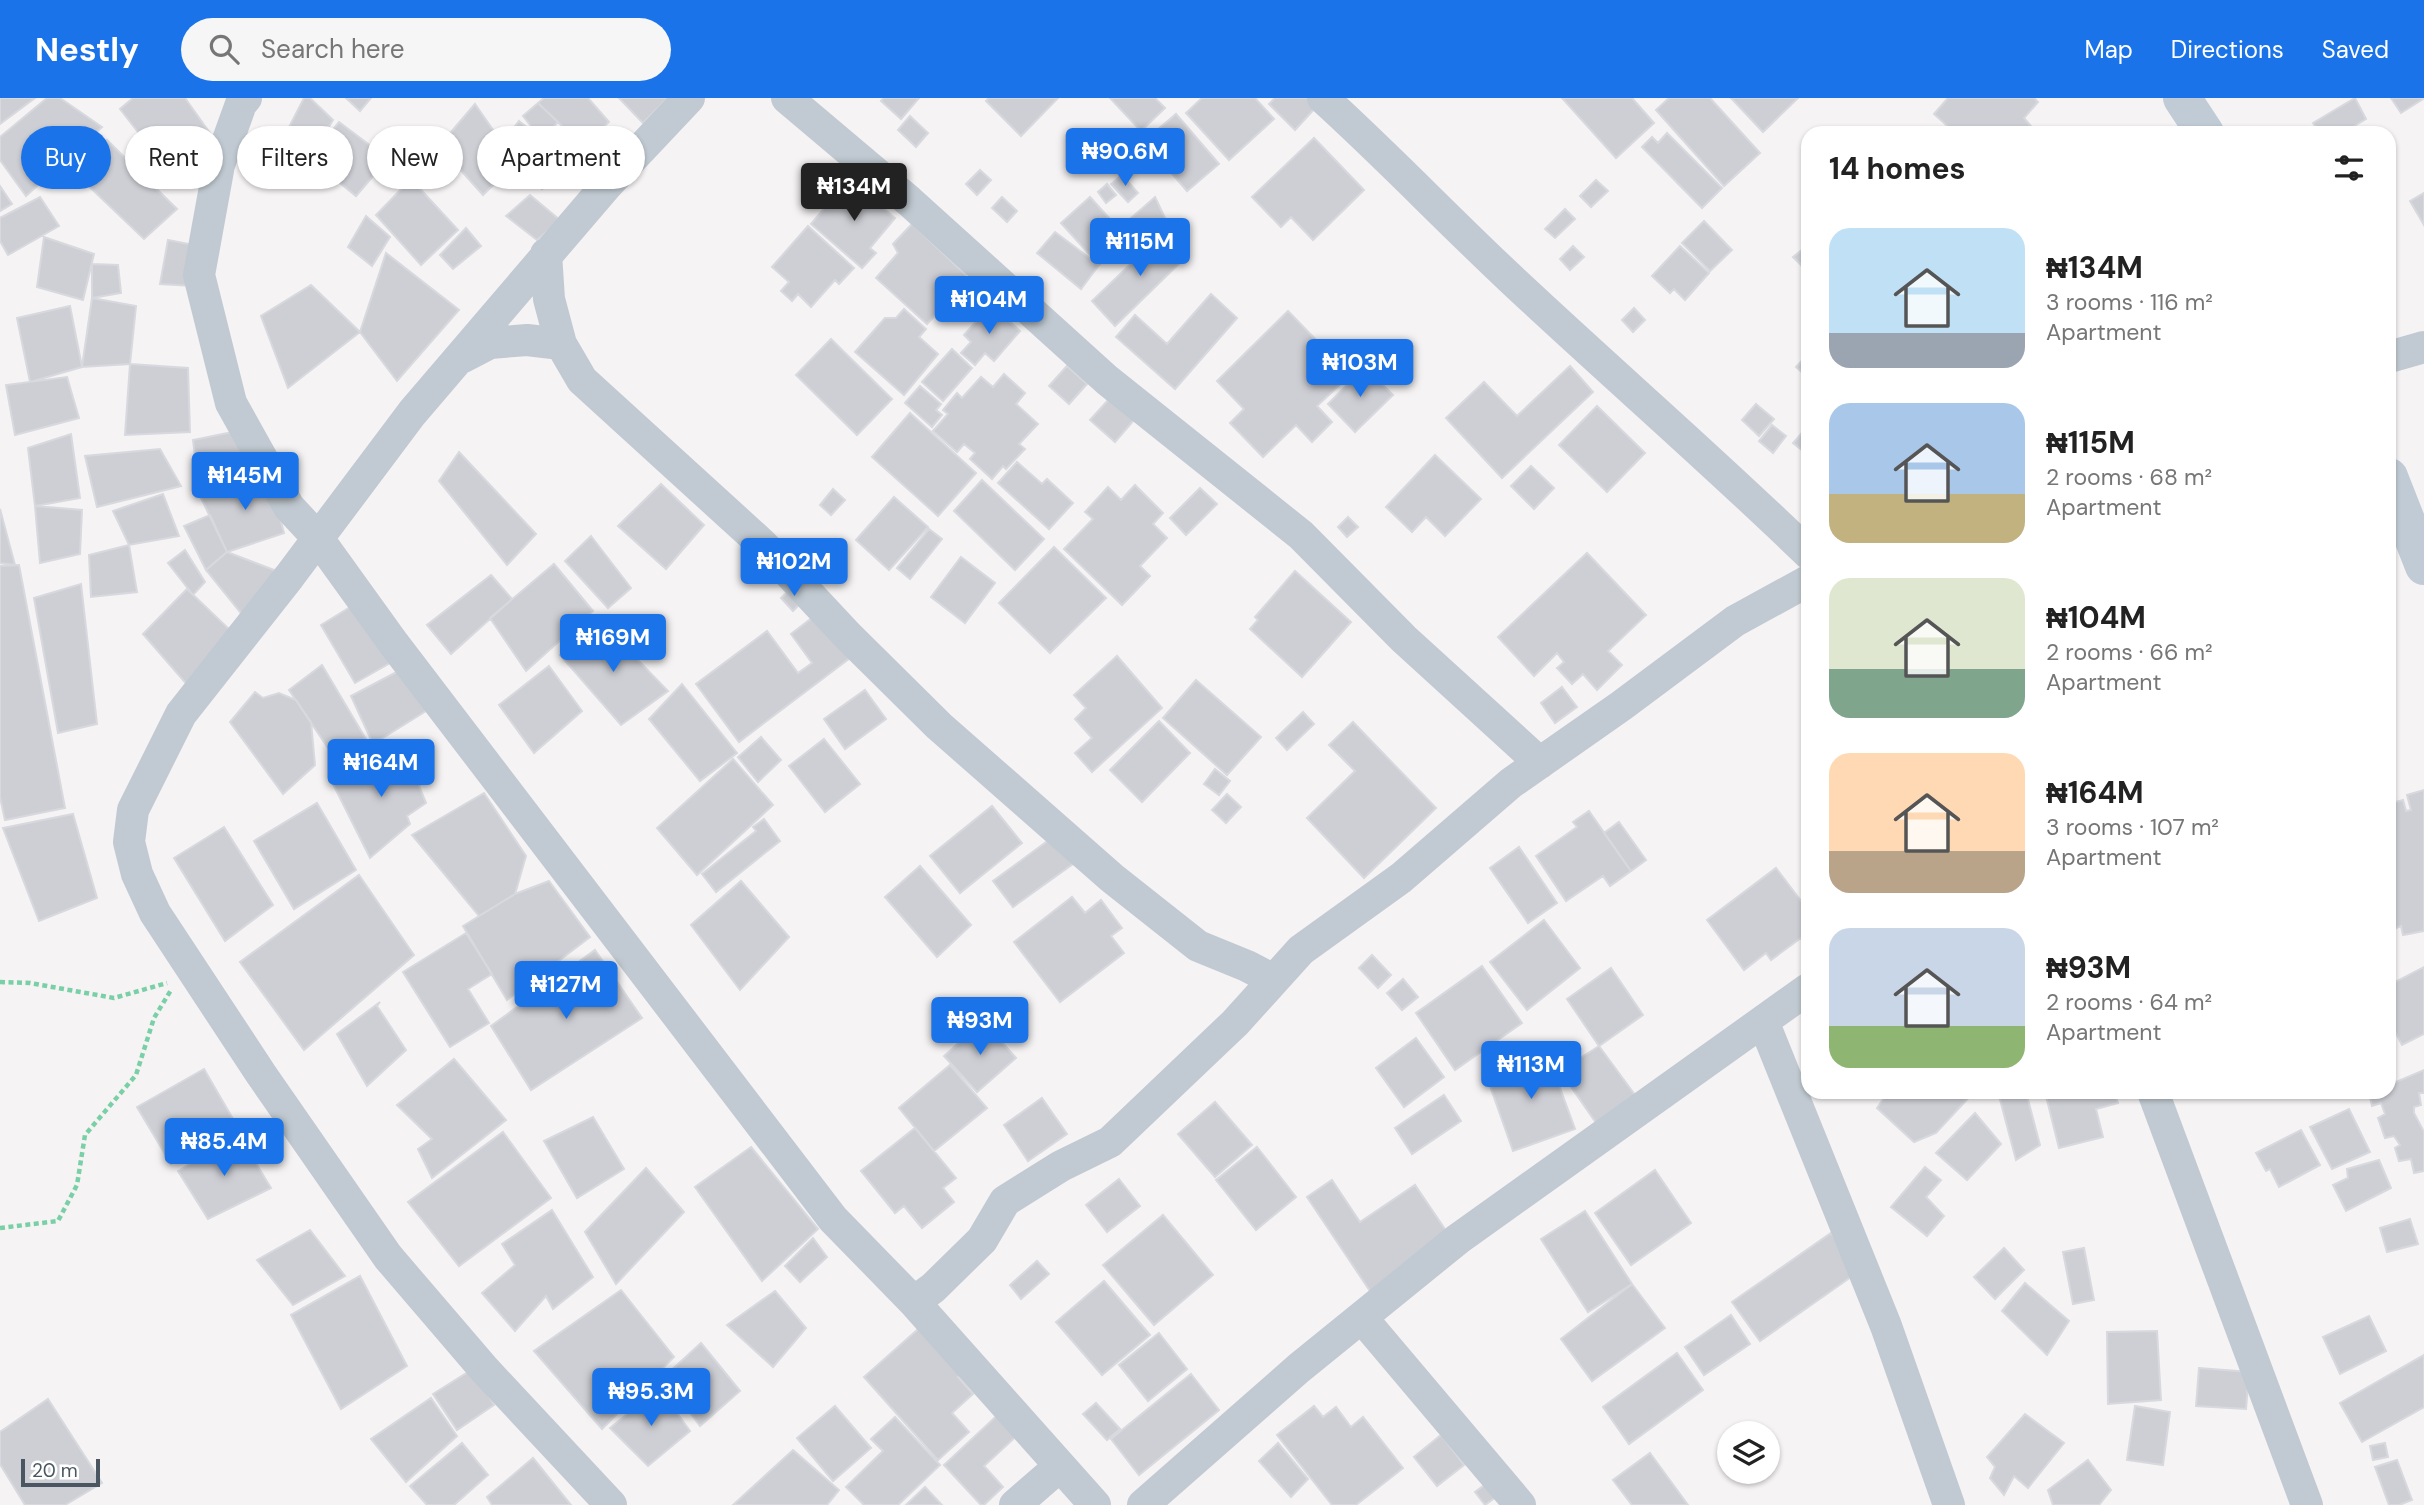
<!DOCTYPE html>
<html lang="en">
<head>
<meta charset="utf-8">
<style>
	:root { --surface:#fff; --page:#f6f6f6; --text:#222; --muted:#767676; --accent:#1a73e8 }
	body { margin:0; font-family:"DM Sans",sans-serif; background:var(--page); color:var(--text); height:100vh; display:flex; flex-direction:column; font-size:26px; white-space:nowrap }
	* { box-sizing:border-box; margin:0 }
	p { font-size:23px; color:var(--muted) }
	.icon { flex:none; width:38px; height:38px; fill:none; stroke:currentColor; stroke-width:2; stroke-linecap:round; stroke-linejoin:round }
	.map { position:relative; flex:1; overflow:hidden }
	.side { position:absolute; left:1801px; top:28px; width:595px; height:973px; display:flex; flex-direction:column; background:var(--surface); border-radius:21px; box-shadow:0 2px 5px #0004 }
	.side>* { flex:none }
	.hud { position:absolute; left:21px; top:28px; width:665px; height:63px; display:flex; gap:14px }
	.controls { position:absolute; left:1717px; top:1323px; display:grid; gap:14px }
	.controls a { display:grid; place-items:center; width:63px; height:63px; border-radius:50%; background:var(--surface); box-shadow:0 2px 5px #0004; font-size:35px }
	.scale { position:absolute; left:21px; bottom:18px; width:79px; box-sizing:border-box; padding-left:7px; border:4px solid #4a5661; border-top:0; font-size:19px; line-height:24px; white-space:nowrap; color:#4a5661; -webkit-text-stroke:5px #fff; paint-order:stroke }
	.price { position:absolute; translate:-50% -60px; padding:0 16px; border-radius:7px; background:var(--accent); color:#fff; font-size:23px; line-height:46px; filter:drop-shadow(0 2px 4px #0008) }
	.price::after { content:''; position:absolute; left:50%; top:42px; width:21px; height:16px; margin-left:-10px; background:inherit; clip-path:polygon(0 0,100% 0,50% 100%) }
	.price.on { background:#222; color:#fff }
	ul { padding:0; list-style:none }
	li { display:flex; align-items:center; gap:21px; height:175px; padding:0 28px }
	li span { display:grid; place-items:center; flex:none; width:196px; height:140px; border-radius:21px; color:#555 }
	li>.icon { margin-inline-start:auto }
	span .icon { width:84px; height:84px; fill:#fffc; stroke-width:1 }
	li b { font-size:30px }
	h2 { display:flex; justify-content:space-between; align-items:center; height:84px; padding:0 28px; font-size:30px }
	.pill { padding:0 24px; border-radius:32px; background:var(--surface); box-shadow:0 2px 5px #0004; font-size:24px; line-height:63px }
	.pill.on { background:var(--accent); color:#fff }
	header { display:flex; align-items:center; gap:42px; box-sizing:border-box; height:98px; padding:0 35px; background:var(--accent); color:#fff }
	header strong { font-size:33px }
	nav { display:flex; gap:38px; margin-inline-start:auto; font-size:24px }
	.search { width:490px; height:63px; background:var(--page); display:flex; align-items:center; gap:18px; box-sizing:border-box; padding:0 24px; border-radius:38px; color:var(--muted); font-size:26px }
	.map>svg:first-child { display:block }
	.building { fill:#cdcfd5; stroke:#d7d9de; stroke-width:2 }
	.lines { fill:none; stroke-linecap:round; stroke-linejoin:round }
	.path { stroke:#7ad0a6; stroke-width:4.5; stroke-dasharray:5 3.5; stroke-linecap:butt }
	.minor { stroke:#c1cad2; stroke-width:32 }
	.secondary { stroke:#c1cbd6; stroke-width:38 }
</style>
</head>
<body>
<header>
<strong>Nestly</strong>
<div class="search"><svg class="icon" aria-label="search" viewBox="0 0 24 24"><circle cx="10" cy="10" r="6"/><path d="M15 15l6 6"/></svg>Search here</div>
<nav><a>Map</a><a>Directions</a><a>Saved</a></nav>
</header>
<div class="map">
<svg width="2424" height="1407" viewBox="0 0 2424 1407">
	<rect width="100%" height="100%" fill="#f5f3f3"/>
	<path class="building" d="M0,0h35l-35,26z
		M47,0h13l42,29 -76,69 -26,-36v-23z
		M133,0h52l27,38 -47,31 -45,-58z
		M304,0h6l23,22 -18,30 -29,-17z
		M346,0h25l-11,13z
		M544,0h44l21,24 -26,24 -45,-43z
		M619,0h49l-25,25z
		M884,0h35l-18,21 -20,-18z
		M989,0h69l-37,38 -35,-35z
		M1110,0h45l10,10 -24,23z
		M1202,0h53l19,21 -45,41 -43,-47z
		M1275,0h33l9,8 -22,24 -26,-26z
		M1562,0h70l22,25 -38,35z
		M1669,0h41l50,55 -36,33 -68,-76z
		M1731,0h67l-35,34z
		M1948,0h86l4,4 -14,16 13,15h-82l-21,-19z
		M2355,0l11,21 -23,14h-23l-7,-10z
		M2391,0h31l1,1 -22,14z
		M538,5l20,19 -17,17 -18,-23z
		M475,6l41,59 -33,32 -44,-49z
		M1176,16l43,50 -32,27 -43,-50z
		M910,18l18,17 -12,14 -18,-17z
		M519,23l49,39 -26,29 -40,-46z
		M339,24l49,37 -32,37 -47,-38z
		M1667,35l55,55 -20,20 -60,-61 10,-10 6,6z
		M1314,40l50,52 -51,50 -22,-23 -10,10 -29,-30z
		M107,42l70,69 -33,30 -65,-62z
		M980,72l11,10 -14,15 -11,-11z
		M1122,77l16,18 -10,9 -17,-18z
		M411,81l47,51 -37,35 -45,-50z
		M849,81l46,39 -25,30 6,5 -14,15 -51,-44z
		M1596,82l12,11 -17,16 -11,-11z
		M1107,86l9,11 -10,8 -8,-11z
		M0,88l12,18 -12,7z
		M2424,95v32l-14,-24z
		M530,97l30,25 -23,20 -31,-24z
		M40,99l19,29 -51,29 -8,-14v-23z
		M1002,99l15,14 -10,11 -15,-14z
		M1090,99l38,42 -29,26 -38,-42z
		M1155,99l11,23 -27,23 -16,-18z
		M1565,111l10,10 -20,19 -10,-9z
		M366,118l24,21 -18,29 -24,-19z
		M1704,123l28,29 -22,21 -28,-28z
		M912,126l54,51 -13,14 8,13 -16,18 -8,-7 -10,11 -51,-46 22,-25 -5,-9z
		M808,128l46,42 -15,16 -4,-4 -24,27 -13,-13 -6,7 -11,-10 8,-9 -17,-15z
		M466,130l15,18 -28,23 -13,-14z
		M1166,132l23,24 -74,72 -23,-25z
		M1055,134l44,33 -18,24 -44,-36z
		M44,139l50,17 -11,46 -46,-13z
		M168,142l31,6 -6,40 -33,-2z
		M1808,147v27l-15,-15z
		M1573,148l11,11 -14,13 -10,-11z
		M1680,148l29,27 -24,27 -11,-11 -4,4 -18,-17z
		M386,155l73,57 -62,71 -37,-49z
		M92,166l26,1 3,28 -29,5z
		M311,187l49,47 -72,56 -27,-72z
		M1211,196l26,24 -62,71 -59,-52 19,-22 32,29z
		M92,200l44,8 -6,58 -48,3z
		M991,207l29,26 -26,30 -9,-8 -10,12 -14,-12 10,-11 -7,-7z
		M70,208l12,61 -52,15 -13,-64z
		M1634,210l11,12 -12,12 -11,-12z
		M904,211l22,20 -7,8 19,17 -34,41 -49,-43 30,-34h11z
		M1288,213l62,64 -33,31 15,16 -20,20 -16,-17 -33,32 -33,-34 14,-14 -27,-28z
		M831,241l61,60 -35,36 -61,-60z
		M952,251l20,19 -29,33 -21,-19z
		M1808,256v24l-12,-11z
		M130,266l58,4 2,64 -65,3z
		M1067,268l20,18 -18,20 -20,-18z
		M1570,268l23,26 -91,86 -56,-60 38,-36 33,34z
		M1365,269l28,28 -38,37 -27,-28z
		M1004,276l21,19 -9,11 22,20 -19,20 6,5 -19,20 -3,-3 -11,13 -22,-20 5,-6 -11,-9 -7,8 -24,-21 15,-17 -5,-4 14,-17 5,5 19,-21 12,10z
		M67,279l12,41 -64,17 -9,-50z
		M920,288l21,18 -5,6 6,5 -10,12 -27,-24z
		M1110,300l24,22 -19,22 -25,-22z
		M1756,306l18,15 -15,17 -17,-16z
		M1597,308l48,47 -38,39 -48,-47z
		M910,315l66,60 -38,43 -66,-59z
		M1772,327l14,11 -13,17 -14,-12z
		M1808,328v29l-15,-12z
		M233,334l11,28 -48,5 -3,-25z
		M71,336l9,64 -45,8 -7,-58z
		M160,351l21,37 -84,21 -12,-51z
		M459,354l77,82 -29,31 -68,-84z
		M1435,357l46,44 -36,37 -19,-19 -14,15 -26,-25z
		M1017,364l25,22 5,-5 26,24 -24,26 -51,-46z
		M1531,368l23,22 -20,21 -23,-23z
		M267,370l17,65 -57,19 -26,-54z
		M982,382l62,59 -29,31 -61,-59z
		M661,386l43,41 -38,44 -48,-43z
		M1135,387l28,28 -10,11 14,14 -27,28 10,10 -28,29 -58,-56 29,-30 -8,-7 23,-25 13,13z
		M1200,390l17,16 -31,31 -16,-17z
		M833,391l12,11 -14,15 -11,-10z
		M163,396l16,42 -50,9 -16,-34z
		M894,399l34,30 -39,43 -33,-30z
		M35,408l47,4 -2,44 -40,9z
		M0,411l15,56 -15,-2z
		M210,417l17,37 -21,18 -22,-44z
		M1348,419l10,10 -11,10 -9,-10z
		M929,431l13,10 -32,40 -13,-11z
		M591,438l40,52 -23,20 -43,-47z
		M129,447l8,47 -46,5 -2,-42z
		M1054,449l52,51 -56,55 -51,-50z
		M185,452l20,32 -12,13 -25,-32z
		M227,454l55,21 -38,44 -38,-47z
		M1587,455l59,62 -38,36 14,14 -25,25 -14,-16 -11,10 -15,-16 7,-6 -7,-9 -23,23 -36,-39z
		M961,459l34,26 -30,40 -34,-26z
		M554,466l39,47 -67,60 -36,-53z
		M19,467l46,243 -60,12 -5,-23v-231z
		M1295,473l56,51 -49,55 -52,-48 8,-9 -3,-3z
		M491,477l21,24 -61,55 -24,-29z
		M81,486l16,140 -39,9 -24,-135z
		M795,486l12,13 -14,14 -12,-13z
		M187,491l43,41 -41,57 -46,-53z
		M355,506l37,58 -37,21 -34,-58z
		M821,513l33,44 -115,87 -43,-58 71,-53 31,42 14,-10 -21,-29z
		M602,525l66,68 -47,34 -61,-70z
		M1117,558l45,52 -70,64 -17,-19 17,-15 -17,-19 11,-11 -12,-13z
		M322,567l45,76 -31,19 -47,-70z
		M549,568l33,45 -48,42 -35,-48z
		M404,570l30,38 -61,38 -22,-48z
		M1196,582l65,57 -34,38 -64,-57z
		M682,586l55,69 -37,28 -51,-62z
		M1562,589l15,20 -22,16 -14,-20z
		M865,592l21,29 -41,30 -21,-30z
		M255,594l8,6 16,-5 17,7 15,22 4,43 -32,29 -53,-72z
		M1303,614l11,12 -27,26 -11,-12z
		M1159,623l31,32 -48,49 -32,-32z
		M1353,624l83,86 -72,70 -57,-60 48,-47 -26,-26z
		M761,639l20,23 -23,22 -20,-25z
		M824,641l36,45 -35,28 -36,-46z
		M399,656l9,17 16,-10 8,15 -13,10 7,17 -19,13 3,8 -40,34 -39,-78 32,-23 7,13z
		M733,661l40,46 -76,70 -40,-47z
		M1215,671l15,12 -11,14 -15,-11z
		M2424,692v141l-21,4 -2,-9 -12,5v-119l5,-1 -2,-8 11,-3 3,11 5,-1 -4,-15z
		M484,695l42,63 -11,38 -36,22 -67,-81z
		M1227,696l14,13 -15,16 -14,-13z
		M317,705l39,67 -62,39 -40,-68z
		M992,708l30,37 -62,50 -30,-37z
		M1589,713l42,60 -21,15 -7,-10 -37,25 -30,-45 41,-29 -4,-5z
		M73,716l24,84 -58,23 -36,-93z
		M764,721l16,22 -64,51 -14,-18 54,-43 -3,-4z
		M1619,724l27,38 -15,11 -27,-38z
		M224,729l49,78 -48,36 -51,-83z
		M1053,739l20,27 -60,43 -20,-26z
		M1519,749l38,56 -29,20 -38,-55z
		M920,768l51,59 -34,32 -52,-60z
		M1776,770l32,42v37l-7,-9 -30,22 -5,-7 -22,17 -37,-50z
		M359,777l55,80 -110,95 -64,-88z
		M549,783l41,56 -83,63 -44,-74 52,-32z
		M741,783l48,56 -49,53 -49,-65z
		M1072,799l13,16 16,-13 21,28 -11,8 13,17 -64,49 -46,-60z
		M1544,822l36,48 -53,42 -37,-48z
		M466,835l26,41 -24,15 21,34 -39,24 -47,-75z
		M595,852l47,68 -111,72 -40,-64z
		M1372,857l19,20 -13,13 -19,-20z
		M1482,868l40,57 -67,47 -39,-57z
		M2424,869v67l-22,11 -13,-25v-35z
		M1611,870l32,47 -44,31 -32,-47z
		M1403,881l15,18 -16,13 -15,-17z
		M380,904l-3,4 29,44 -39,36 -30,-52z
		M983,923l33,37 -39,34 -33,-36z
		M1416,940l28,39 -40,30 -28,-39z
		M1599,948l39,53 -39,28 -39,-56z
		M1545,949l30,82 -62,22 -24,-68 21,-8 -5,-14z
		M454,961l52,61 -74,58 -14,-29 14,-10 -35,-34z
		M950,967l37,43 -53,43 -35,-43z
		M204,971l33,57 -66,38 -34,-57z
		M2424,972v23h-5l2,12 -7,2v6l10,19v39l-10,2 -3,-14 -12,2 -4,-13 5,-3 -6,-9 -9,2 -7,-20 7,-4 -4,-11 -9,3 -3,-13 20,-1v-7z
		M1888,994h86l-38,41 -22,9 -37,-34z
		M1998,994h28l14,53 -24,15z
		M2045,994h70l3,11 -22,6 7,28 -44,11z
		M1444,997l17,26 -49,33 -17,-26z
		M1042,1000l25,36 -39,27 -24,-36z
		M1215,1004l37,43 -37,32 -37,-43z
		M2349,1011l21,43 -38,17 -22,-42z
		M1975,1015l26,31 -34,36 -31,-27z
		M593,1019l31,52 -47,29 -33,-57z
		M915,1030l41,50 -13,10 11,14 -32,26 -18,-22 -9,7 -34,-42z
		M2301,1032l19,35 -41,22 -9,-18 -4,2 -10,-18z
		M503,1034l48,66 -92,68 -51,-64z
		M239,1037l32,53 -63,31 -30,-48z
		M751,1049l67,82 -56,52 -67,-94z
		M1257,1049l39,50 -40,33 -40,-50z
		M2379,1062l12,28 -45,23 -13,-26 15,-7 -1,-9z
		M1925,1069l16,13 -15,17 18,19 -17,20 -36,-29z
		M646,1070l38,44 -68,72 -31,-52z
		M1655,1072l36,53 -60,42 -36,-52z
		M1119,1081l21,27 -33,26 -21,-27z
		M1332,1082l28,42 55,-37 36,53 -77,59 -67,-100z
		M552,1112l41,67 -40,32 -7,-13 -31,35 -33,-38 33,-28 -13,-21z
		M1585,1113l47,73 -44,28 -47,-73z
		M1163,1117l50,60 -59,50 -51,-60z
		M2410,1121l8,25 -31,8 -7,-24z
		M310,1132l35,46 -52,29 -36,-45z
		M1831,1135l27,39 -98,69 -28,-39z
		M813,1140l14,19 -27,25 -15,-16z
		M2004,1150l20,22 -29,29 -21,-22z
		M2084,1150l10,52 -21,4 -10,-52z
		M1037,1163l12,13 -28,25 -11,-14z
		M360,1178l47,90 -66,43 -50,-94z
		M1104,1183l46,54 -48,40 -46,-53z
		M2025,1185l44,38 -22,34 -45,-44z
		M1632,1186l33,44 -73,53 -31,-42z
		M621,1192l53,67 -72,72 -68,-78z
		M775,1193l31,37 -33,39 -46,-42z
		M1731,1217l19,29 -46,31 -19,-28z
		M933,1218l42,46 -17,15 15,17 -21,19 17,19 -31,28 -74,-83z
		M2369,1218l17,35 -46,23 -17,-37z
		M2157,1233l4,69 -53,4 -1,-72z
		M1159,1235l28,36 -39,32 -29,-36z
		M701,1245l39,48 -40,35 -36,-49z
		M1677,1255l26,37 -74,54 -26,-37z
		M2424,1257v52l-62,35 -22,-39z
		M2199,1270l50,4 -3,37 -50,-3z
		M473,1271l21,36 -37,25 -24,-36z
		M1191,1276l28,36 -80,65 -28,-36z
		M659,1290l31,43 -42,35 -38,-38z
		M431,1300l26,38 -51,46 -35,-43z
		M48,1301l54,84 -37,22h-40l-25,-41v-32z
		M1096,1305l24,26 -13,11 -24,-26z
		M835,1308l36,42 -38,33 -36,-43z
		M1314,1308l9,11 13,-10 15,20 12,-10 40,51 -47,37h-24l-55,-70z
		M2135,1308l35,6 -7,53 -36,-5z
		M1003,1312l19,21 -38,35 19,21 -19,18h-3l-37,-40z
		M2025,1316l39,29 -36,45 -14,-12 -10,19 -14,-17 5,-11 -8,-10z
		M895,1319l45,48 -42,40h-34l-18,-18 37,-36 -12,-12z
		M1441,1337l23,30 -27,21 -23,-29z
		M462,1345l26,32 -34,30h-27l-17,-19z
		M1278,1345l30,36 -17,18 -32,-36z
		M2385,1345l3,14 -15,3 -3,-14z
		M793,1352l46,40 -12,15h-94z
		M1650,1355l38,52h-56l-19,-25z
		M533,1360l38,47h-79l-5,-8z
		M2088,1362l23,30 -12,15h-46l-5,-15z
		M2397,1362l15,40 -13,5h-10l-14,-38z
		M1490,1383l10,13 -15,11 -10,-13z
		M925,1389l17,18h-36z"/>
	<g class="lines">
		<path class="path" d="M0,884l30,1 84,15 53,-15
			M0,1130l58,-7 19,-36 8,-50 51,-60 18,-57 17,-28"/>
		<path class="minor" d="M246,0l-5,6 -22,61 -20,110 32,128 58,104 28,30 77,107 439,575 81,83 181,203
			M787,0l122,103 198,179 194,155 103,104 136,124
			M1323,0c64,58 124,121 188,181 98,92 200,180 297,274
			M546,156l3,45 12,45 21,36 180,164 86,92 91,90 173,152 86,68 49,20 27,14
			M463,259l27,-14 37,-3 34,4
			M2389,259l35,-10
			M1763,923l123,305 63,179
			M2153,994l154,413
			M914,1204l19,-14 49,-48 23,-39 56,-35 49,-24 125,-119 66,-73 100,-72 110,-95 110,-77 114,-85 73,-40
			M1362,1220l158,187
			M611,1407l-127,-136 -96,-112 -127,-183 -106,-161 -18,-39 -8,-32 4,-32 48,-96 108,-137 123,-164 194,-227 83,-88
			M1015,1407l45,-39
			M1143,1407l156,-137 159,-129 350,-250"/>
		<path class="secondary" d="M2182,0l23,35
			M2389,379l35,89"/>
	</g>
</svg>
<div class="controls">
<a><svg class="icon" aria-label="layers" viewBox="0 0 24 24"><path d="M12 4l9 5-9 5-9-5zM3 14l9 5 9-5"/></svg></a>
</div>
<div class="scale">20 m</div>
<b class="price" style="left:1125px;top:90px">₦90.6M</b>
<b class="price on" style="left:854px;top:125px">₦134M</b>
<b class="price" style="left:1140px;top:180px">₦115M</b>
<b class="price" style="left:989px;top:238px">₦104M</b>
<b class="price" style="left:1360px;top:301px">₦103M</b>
<b class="price" style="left:245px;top:414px">₦145M</b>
<b class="price" style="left:794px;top:500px">₦102M</b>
<b class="price" style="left:613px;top:576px">₦169M</b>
<b class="price" style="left:381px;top:701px">₦164M</b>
<b class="price" style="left:566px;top:923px">₦127M</b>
<b class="price" style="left:980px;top:959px">₦93M</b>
<b class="price" style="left:1531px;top:1003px">₦113M</b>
<b class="price" style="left:224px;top:1080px">₦85.4M</b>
<b class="price" style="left:651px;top:1330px">₦95.3M</b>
<div class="hud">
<a class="pill on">Buy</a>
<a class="pill">Rent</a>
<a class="pill">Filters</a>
<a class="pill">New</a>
<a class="pill">Apartment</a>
</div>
<section class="side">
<h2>14 homes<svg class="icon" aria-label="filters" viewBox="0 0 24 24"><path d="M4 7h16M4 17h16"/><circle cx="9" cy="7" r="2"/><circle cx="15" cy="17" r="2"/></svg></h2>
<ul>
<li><span style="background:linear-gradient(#bfe0f5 75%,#9aa5b1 0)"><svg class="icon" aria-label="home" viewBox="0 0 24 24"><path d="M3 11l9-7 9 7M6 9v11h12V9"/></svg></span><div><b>₦134M</b><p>3 rooms · 116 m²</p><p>Apartment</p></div></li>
<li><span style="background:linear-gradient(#a9c7e8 65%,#c2b280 0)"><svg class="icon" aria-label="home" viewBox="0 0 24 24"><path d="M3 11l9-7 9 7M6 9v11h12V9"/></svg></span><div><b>₦115M</b><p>2 rooms · 68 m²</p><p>Apartment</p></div></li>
<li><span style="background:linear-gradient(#dfe7d0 65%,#7fa58c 0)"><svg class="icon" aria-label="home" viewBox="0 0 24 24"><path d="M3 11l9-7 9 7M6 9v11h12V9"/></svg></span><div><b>₦104M</b><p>2 rooms · 66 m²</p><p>Apartment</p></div></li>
<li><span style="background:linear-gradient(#ffd9b3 70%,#b9a48a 0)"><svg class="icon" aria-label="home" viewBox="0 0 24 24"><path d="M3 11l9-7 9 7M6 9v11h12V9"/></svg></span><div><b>₦164M</b><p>3 rooms · 107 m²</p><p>Apartment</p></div></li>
<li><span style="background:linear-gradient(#c9d6e8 70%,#8fb573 0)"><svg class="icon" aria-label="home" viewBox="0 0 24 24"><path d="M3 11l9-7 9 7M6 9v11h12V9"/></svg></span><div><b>₦93M</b><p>2 rooms · 64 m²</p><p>Apartment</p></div></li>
</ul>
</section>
</div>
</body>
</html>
